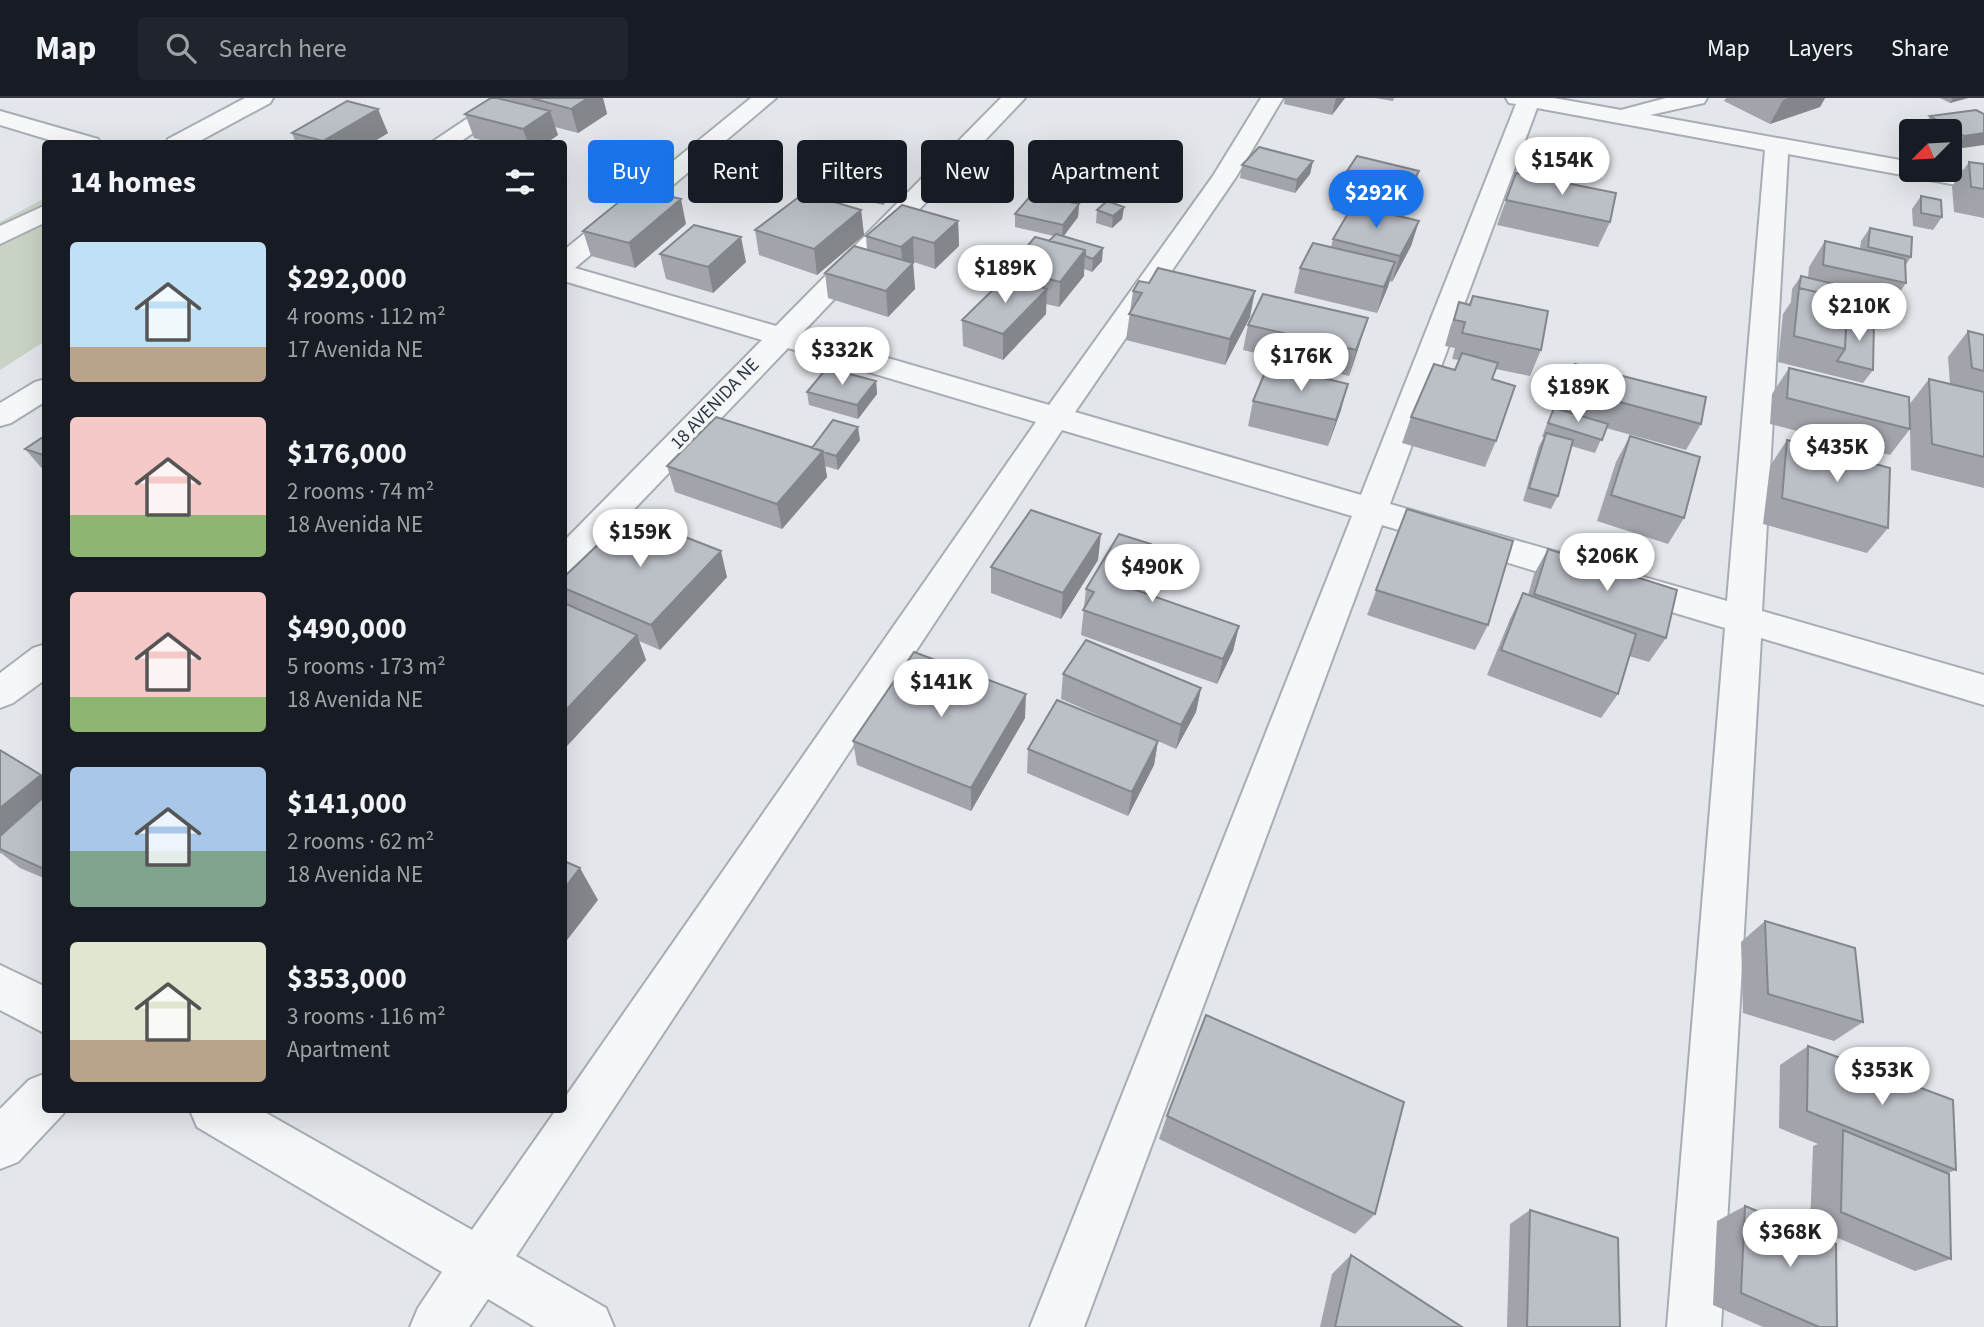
<!DOCTYPE html>
<html lang="en">
<head>
<meta charset="utf-8">
<style>
	:root { --surface:#171b24; --page:#20242c; --text:#f1f3f6; --muted:#9ea1a6; --line:#363941; --accent:#1a73e8 }
	body { margin:0; font-family:"Source Sans 3",sans-serif; background:var(--page); color:var(--text); height:100vh; display:flex; flex-direction:column; font-size:26px; white-space:nowrap }
	* { box-sizing:border-box; margin:0 }
	p { font-size:23px; color:var(--muted) }
	.icon { flex:none; width:38px; height:38px; fill:none; stroke:currentColor; stroke-width:2; stroke-linecap:round; stroke-linejoin:round }
	.map { position:relative; flex:1; overflow:hidden }
	.sheet { position:absolute; left:42px; top:42px; width:525px; height:973px; display:flex; flex-direction:column; background:var(--surface); border-radius:7px; box-shadow:0 7px 28px #0002 }
	.sheet>* { flex:none }
	.hud { position:absolute; left:588px; top:42px; width:665px; height:63px; display:flex; gap:14px }
	.needle { width:46px; rotate:246deg }
	.controls { position:absolute; left:1899px; top:21px; display:grid; gap:14px }
	.controls a { display:grid; place-items:center; width:63px; height:63px; border-radius:7px; background:var(--surface); box-shadow:0 7px 28px #0002; font-size:35px }
	.price { position:absolute; translate:-50% -60px; padding:0 16px; border-radius:24px; background:#fff; color:#222; font-size:23px; line-height:46px; filter:drop-shadow(0 2px 4px #0008) }
	.price::after { content:''; position:absolute; left:50%; top:42px; width:21px; height:16px; margin-left:-10px; background:inherit; clip-path:polygon(0 0,100% 0,50% 100%) }
	.price.active { background:var(--accent); color:#fff }
	ul { padding:0; list-style:none }
	li { display:flex; align-items:center; gap:21px; height:175px; padding:0 28px }
	li span { display:grid; place-items:center; flex:none; width:196px; height:140px; border-radius:7px; color:#555 }
	li>.icon { margin-inline-start:auto }
	span .icon { width:84px; height:84px; fill:#fffc; stroke-width:1 }
	li b { font-size:30px }
	h2 { display:flex; justify-content:space-between; align-items:center; height:84px; padding:0 28px; font-size:30px }
	.pill { padding:0 24px; border-radius:7px; background:var(--surface); box-shadow:0 7px 28px #0002; font-size:24px; line-height:63px }
	.pill.active { background:var(--accent); color:#fff }
	header { display:flex; align-items:center; gap:42px; box-sizing:border-box; height:98px; padding:0 35px; background:var(--surface); border-bottom:2px solid var(--line) }
	header strong { font-size:33px }
	nav { display:flex; gap:38px; margin-inline-start:auto; font-size:24px }
	.search { width:490px; height:63px; background:var(--page); display:flex; align-items:center; gap:18px; box-sizing:border-box; padding:0 24px; border-radius:7px; color:var(--muted); font-size:26px }
	.map>svg:first-child { display:block }
	.green { fill:#c9d3c5 }
	.lines { fill:none; stroke-linecap:round; stroke-linejoin:round }
	.minor-casing { stroke:#a8adb4; stroke-width:4 }
	.minor { fill:#f6f7f8; fill-rule:evenodd }
	.wall { fill:#a1a4aa }
	.shaded-wall { fill:#83868b }
	.building { fill:#bbbfc6; stroke:#83868b; stroke-width:2 }
	.labels { text-anchor:middle; dominant-baseline:central; stroke-width:7; stroke-linejoin:round; paint-order:stroke }
	.far-street-label { font-size:19px; fill:#2c3441; stroke:#f3f5f7 }
</style>
</head>
<body>
<header>
<strong>Map</strong>
<div class="search"><svg class="icon" aria-label="search" viewBox="0 0 24 24"><circle cx="10" cy="10" r="6"/><path d="M15 15l6 6"/></svg>Search here</div>
<nav><a>Map</a><a>Layers</a><a>Share</a></nav>
</header>
<div class="map">
<svg width="1984" height="1229" viewBox="0 0 1984 1229">
	<rect width="100%" height="100%" fill="#e3e6ea"/>
	<path class="green" d="M45,100v143l-45,29v-148z"/>
	<g class="lines">
		<g class="minor-casing">
			<path id="minor" d="M245,0h28l-3,5 -76,41h-29l3,-5z
				M498,0h26l-67,46h-28z
				M751,0h25l-201,170 201,58 225,-228h24l-223,235 247,72 164,-229 48,-78h22l-47,79 -161,235 286,83 155,-391 -7,-1 -3,-5h48l67,12 45,-12h41l-3,5 -54,12 261,47v8l39,-1 34,7v14l-196,-36 -26,457 222,64v30l-223,-67 -40,689h-54l58,-699 -343,-103 -298,802h-54l322,-811 -290,-86 -546,826 90,52 8,19h-79l-47,-28 -19,28h-59l8,-19 24,-36 -245,-145 -7,-17h71l211,120 84,-120h8v-11l472,-677 -248,-74 -212,222 -12,3v-32l198,-201 -198,-59v-31zM1537,10l228,42 -38,451 -337,-97z
				M0,13l98,28 3,5h-38l-63,-19z
				M46,107v17l-46,22v-18z
				M46,281v22l-35,22 -11,3v-23l35,-21z
				M46,546v35l-33,24 -13,5v-35l33,-25z
				M0,867l46,22v47l-46,-24z
				M46,975v37h19l-2,4 -45,48 -18,7v-60l29,-29z"/>
		</g>
		<use href="#minor" class="minor"/>
	</g>
	<path class="wall" d="M502,0h101l4,16 -29,19 -23,-6 3,8 -13,9h-51l-20,-6 -9,-24 38,-15z
		M1285,0h60l-13,17 -48,-11z
		M1375,0h19l-1,3z
		M1726,0h99l-5,9 -50,17 -46,-23z
		M1940,0h28l-18,5z
		M1984,16l-28,35 -6,-4v-14h-23l-4,-2 7,-13z
		M292,35h96l-18,11h-74z
		M901,62l1,24 -19,21 -59,-14 -2,-25z
		M1313,63l-3,13 -15,19 -55,-15 2,-13z
		M1969,64l15,2v54l-30,-6 -2,-26z
		M1419,73l-7,25 -12,20 19,5 -8,25 -19,36 -2,-1 -13,32 -83,-20 6,-25 31,-21 2,-8 15,-25 -16,-4 6,-25z
		M1516,75l94,49 -12,25 -101,-22z
		M1921,98l21,21 -9,13 -20,-4 -1,-17z
		M1079,106l-1,13 -14,19 38,25 -10,11 -8,-3v7l-25,31 -13,-3v10l-43,46 -40,-14 -1,-26 47,-43v-9l40,-27 5,-5 -39,-9v-13z
		M1124,109l-2,12 -10,9 -16,-5 1,-13z
		M861,112l3,25 -47,40 -58,-20 -4,-25z
		M958,123l1,25 -24,23 -21,-7 -1,1 2,26 -27,28 -60,-19 -3,-25 42,-23 -1,-14z
		M686,126l-51,44 -44,-12 -8,-25z
		M1870,130l41,29 -6,9 1,17 -18,26 -22,-6 -1,6 -5,8 13,53 -10,13 -85,-21 5,-48 8,-12 1,-13 9,-13 7,2 1,-11 16,-26 35,8 1,-8z
		M660,156l86,8 -33,31 -47,-14z
		M1133,193l117,26 -25,48 -99,-25z
		M1473,198l68,54 -11,26 -34,-7 -4,10 4,62 -11,26 -83,-24 9,-26 44,-47 4,-10 -7,-1 3,-11 -10,-2 5,-18 9,-26 10,2z
		M1248,227l112,18 -11,33 -106,-26z
		M1968,233l16,4v153l-73,-18 -1,-41 -20,26 -120,-31 2,-30 17,-26 120,37 20,-26 21,5 -2,-27z
		M1575,266l126,60 -15,26 -80,-22 -11,25 -24,-7 -13,50 -7,13 -28,-8 16,-55 5,-9h-2l6,-16 6,-13 3,1 6,-19z
		M876,283l1,13 -19,25 -49,-14 -2,-13z
		M1253,303l88,9 -13,36 -80,-20z
		M46,337v38l-21,-24z
		M1630,338l54,82 -16,26 -71,-23 19,-59z
		M860,342l-22,30 -13,-4 2,11 -45,52 -107,-37 -8,-26 145,-18z
		M1787,342l101,88 -21,25 -104,-29 7,-58z
		M1407,411l81,116 -13,25 -108,-35z
		M1151,446l-4,26 -11,20 103,36 -6,25 -16,33 -136,-49 5,-46z
		M1548,451l118,89 -17,24 -20,-6 -11,38 -17,24 -114,-43 23,-56 13,-26 5,2 6,-21z
		M1098,462l-37,59 -70,-26v-26z
		M564,479h163l-67,73 -21,-9 7,19 -79,86 -3,-2z
		M1063,576l138,14 -5,24 -20,37 -18,-8 -4,24 -26,51 -101,-43 1,-24 115,-14 -82,-36z
		M1025,620l-54,93 -114,-46 -4,-24z
		M0,652l46,28v101l-26,-11 -19,-15 -1,1z
		M1765,823l98,101 -29,19 -91,-28 -2,-71z
		M1808,948l148,124 -8,3 3,86 -36,12 -105,-45 3,-80 5,-2 -39,-16 1,-63z
		M1167,1018l208,98 -20,20 -196,-95z
		M1745,1108l92,121h-74l-50,-22 4,-84z
		M1530,1112l90,117h-113l3,-103z
		M1351,1157l111,72h-142l12,-53z"/>
	<path class="shaded-wall" d="M588,0h15l4,16 -29,19 -7,-24z
		M1336,0h9l-13,17z
		M1788,0h37l-5,9 -50,17 13,-24z
		M1953,0h15l-18,5z
		M378,11l10,24 -18,11h-45l-2,-3z
		M550,13l8,24 -13,9h-17l-5,-15z
		M1984,35v12l-28,4 8,-13z
		M901,62l1,24 -19,21 -2,-25z
		M1313,63l-3,13 -15,19 2,-13z
		M1419,73l-7,25 -18,30 7,-25z
		M681,101l5,25 -51,44 -6,-25z
		M1079,106l-1,13 -16,21 1,-13z
		M1124,109l-2,12 -10,9 1,-12z
		M861,112l3,25 -47,40 -3,-26z
		M958,123l1,25 -24,23 -1,-26z
		M1419,123l-8,25 -19,36 8,-26z
		M741,139l5,25 -33,31 -5,-26z
		M913,139l1,25 -11,10 -2,-25z
		M1103,150l-1,13 -10,11 1,-13z
		M1085,152l-1,26 -25,31 1,-25z
		M1395,164l-7,25 -11,26 7,-26z
		M913,165l2,26 -27,28 -2,-26z
		M1047,191l-1,25 -43,46v-26z
		M1255,193l-5,26 -25,48 5,-26z
		M1368,220l-8,25 -11,33 7,-26z
		M876,283l1,13 -19,25 -1,-14z
		M1348,286l-7,26 -13,36 8,-26z
		M858,329l2,13 -22,30 -2,-14z
		M823,353l4,26 -45,52 -5,-25z
		M1101,436l-3,26 -37,59 2,-26z
		M1151,446l-4,26 -23,43 3,-26z
		M721,453l6,26 -67,73 -9,-25z
		M1239,528l-6,25 -16,33 6,-25z
		M637,537l9,25 -79,86 -3,-7v-27z
		M1201,590l-5,24 -20,37 5,-24z
		M1026,596l-1,24 -54,93v-23z
		M1158,643l-4,24 -26,51 4,-24z
		M41,677l5,3v39l-46,33v-42z
		M580,770l18,32 -34,44v-55z"/>
	<path class="building" d="M491,0h6l53,13 -27,18 -58,-15z
		M531,0h57l-17,11z
		M347,3l31,8 -55,32 -31,-8z
		M1976,12l8,4v19l-20,3 -34,-20z
		M842,49l59,13 -20,20 -59,-14z
		M1259,49l54,14 -16,19 -55,-15z
		M1357,58l62,15 -18,30 -63,-16z
		M1969,64l15,2v25l-13,-2z
		M1516,75l100,20 -6,29 -104,-22z
		M636,90l45,11 -52,44 -46,-12z
		M804,95l57,17 -47,39 -59,-19z
		M1032,96l47,10 -16,21 -48,-11z
		M1921,98l20,4 1,17 -21,-4z
		M1107,103l17,6 -11,9 -16,-6z
		M902,107l56,16 -24,22 -21,-6 -12,10 -35,-11z
		M1353,107l66,16 -19,35 -67,-17z
		M694,127l47,12 -33,30 -48,-13z
		M1870,130l42,9 -1,20 -43,-10z
		M1056,136l47,14 -10,11 -8,-3v-6l-36,-9z
		M1035,139l50,13 -25,32 -51,-14z
		M1825,143l80,18 1,24 -83,-18z
		M1313,145l82,19 -11,25 -84,-19z
		M854,148l59,17 -27,28 -61,-18z
		M1158,170l97,23 -25,48 -101,-25 13,-21 -9,-2 6,-10 10,2z
		M1007,178l40,13 -44,45 -41,-14z
		M1801,178l66,16 -2,17 -18,-4v-6l-48,-11z
		M1799,190l48,11 -2,50 -51,-13z
		M1263,196l105,24 -12,32 -108,-25z
		M1473,198l75,15 -7,39 -79,-17 3,-11 -11,-2 5,-18 11,3z
		M1847,216l27,6 -1,50 -36,-9 8,-12z
		M1968,233l16,4v36l-12,-3z
		M1462,255l36,10 -6,16 23,7 -19,55 -85,-24 23,-53 21,6z
		M1575,266l131,33 -5,27 -133,-36z
		M1268,267l80,19 -12,36 -83,-19z
		M827,270l49,13 -19,24 -50,-13z
		M1789,270l120,29 1,32 -123,-31z
		M1929,281l55,13v65l-52,-13z
		M1554,310l54,16 -6,16 -54,-17z
		M716,319l107,34 -46,53 -110,-38z
		M833,322l25,7 -22,29 -24,-8z
		M1546,335l27,7 -15,56 -29,-8z
		M46,337v21l-21,-7z
		M1630,338l70,21 -16,61 -73,-23z
		M1787,342l103,28 -2,60 -106,-30z
		M1407,411l106,32 -25,84 -112,-35z
		M1031,412l70,24 -38,59 -72,-26z
		M629,417l92,36 -70,74 -87,-37v-11z
		M1119,436l32,10 -24,43 112,39 -16,33 -140,-49 11,-18 -8,-3z
		M1548,451l129,41 -11,48 -132,-44z
		M1523,495l113,41 -18,60 -117,-44z
		M564,505l73,32 -73,77z
		M1086,542l115,48 -20,37 -118,-51z
		M914,554l112,42 -55,94 -118,-47z
		M1057,602l101,41 -26,51 -104,-43z
		M0,652l41,25 -41,33z
		M46,697v75l-46,-21v-13z
		M564,763l16,7 -16,21z
		M1765,823l90,27 8,74 -95,-28z
		M1206,917l198,87 -29,112 -208,-98z
		M1808,948l145,54 3,70 -149,-59z
		M1843,1032l106,44 2,85 -110,-47z
		M1745,1108l91,38 1,83h-18l-78,-34z
		M1530,1112l88,28 2,89h-93z
		M1351,1157l111,72h-127z"/>
	<g class="labels">
		<g class="far-street-label">
			<text transform="translate(715 306) rotate(-46)">18 AVENIDA NE</text>
		</g>
	</g>
</svg>
<div class="controls">
<a><svg class="needle" viewBox="-14 -14 28 28"><path d="M0-13l5 13h-10z" fill="#e53935"/><path d="M0 13l5-13h-10z" fill="#9ea1a6"/></svg></a>
</div>
<b class="price" style="left:1562px;top:99px">$154K</b>
<b class="price active" style="left:1376px;top:132px">$292K</b>
<b class="price" style="left:1005px;top:207px">$189K</b>
<b class="price" style="left:1859px;top:245px">$210K</b>
<b class="price" style="left:842px;top:289px">$332K</b>
<b class="price" style="left:1301px;top:295px">$176K</b>
<b class="price" style="left:1578px;top:326px">$189K</b>
<b class="price" style="left:1837px;top:386px">$435K</b>
<b class="price" style="left:640px;top:471px">$159K</b>
<b class="price" style="left:1607px;top:495px">$206K</b>
<b class="price" style="left:1152px;top:506px">$490K</b>
<b class="price" style="left:941px;top:621px">$141K</b>
<b class="price" style="left:1882px;top:1009px">$353K</b>
<b class="price" style="left:1790px;top:1171px">$368K</b>
<div class="hud">
<a class="pill active">Buy</a>
<a class="pill">Rent</a>
<a class="pill">Filters</a>
<a class="pill">New</a>
<a class="pill">Apartment</a>
</div>
<section class="sheet">
<h2>14 homes<svg class="icon" aria-label="filters" viewBox="0 0 24 24"><path d="M4 7h16M4 17h16"/><circle cx="9" cy="7" r="2"/><circle cx="15" cy="17" r="2"/></svg></h2>
<ul>
<li><span style="background:linear-gradient(#bfe0f5 75%,#b9a48a 0)"><svg class="icon" aria-label="home" viewBox="0 0 24 24"><path d="M3 11l9-7 9 7M6 9v11h12V9"/></svg></span><div><b>$292,000</b><p>4 rooms · 112 m²</p><p>17 Avenida NE</p></div></li>
<li><span style="background:linear-gradient(#f6c9c9 70%,#8fb573 0)"><svg class="icon" aria-label="home" viewBox="0 0 24 24"><path d="M3 11l9-7 9 7M6 9v11h12V9"/></svg></span><div><b>$176,000</b><p>2 rooms · 74 m²</p><p>18 Avenida NE</p></div></li>
<li><span style="background:linear-gradient(#f6c9c9 75%,#8fb573 0)"><svg class="icon" aria-label="home" viewBox="0 0 24 24"><path d="M3 11l9-7 9 7M6 9v11h12V9"/></svg></span><div><b>$490,000</b><p>5 rooms · 173 m²</p><p>18 Avenida NE</p></div></li>
<li><span style="background:linear-gradient(#a9c7e8 60%,#7fa58c 0)"><svg class="icon" aria-label="home" viewBox="0 0 24 24"><path d="M3 11l9-7 9 7M6 9v11h12V9"/></svg></span><div><b>$141,000</b><p>2 rooms · 62 m²</p><p>18 Avenida NE</p></div></li>
<li><span style="background:linear-gradient(#dfe7d0 70%,#b9a48a 0)"><svg class="icon" aria-label="home" viewBox="0 0 24 24"><path d="M3 11l9-7 9 7M6 9v11h12V9"/></svg></span><div><b>$353,000</b><p>3 rooms · 116 m²</p><p>Apartment</p></div></li>
</ul>
</section>
</div>
</body>
</html>
